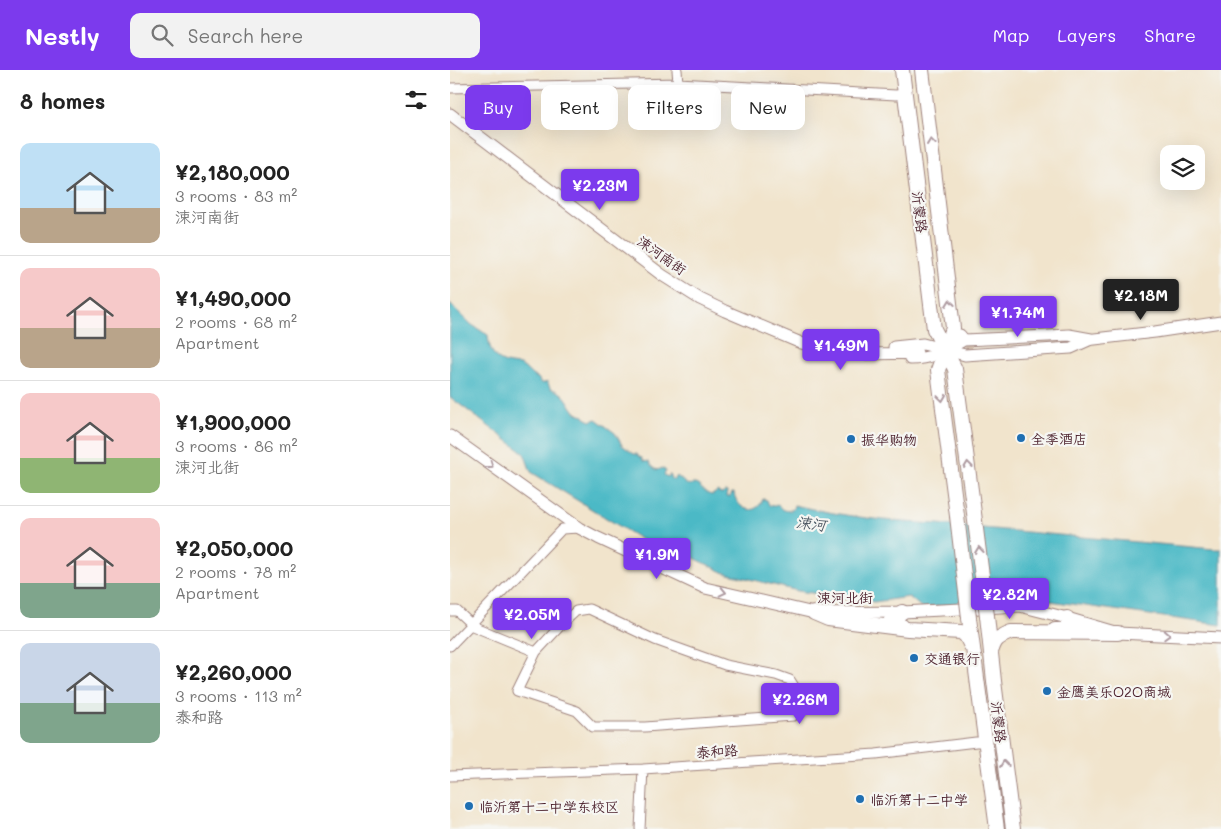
<!DOCTYPE html>
<html lang="en">
<head>
<meta charset="utf-8">
<style>
	:root { --surface:#fff; --page:#f2f2f2; --text:#222; --muted:#767676; --line:#e0e0e0; --accent:#7c3aed }
	body { margin:0; font-family:Mali,"LXGW WenKai TC",sans-serif; background:var(--page); color:var(--text); height:100vh; display:flex; flex-direction:column; font-size:19px; white-space:nowrap }
	* { box-sizing:border-box; margin:0 }
	p { font-size:16px; color:var(--muted) }
	.icon { flex:none; width:28px; height:28px; fill:none; stroke:currentColor; stroke-width:2; stroke-linecap:round; stroke-linejoin:round }
	.map { position:relative; flex:1; overflow:hidden }
	.details { display:flex; flex-direction:column; background:var(--surface); width:450px }
	.details>* { flex:none }
	.banner { position:absolute; left:15px; top:15px; width:475px; height:45px; display:flex; gap:10px }
	.fabs { position:absolute; left:710px; top:75px; display:grid; gap:10px }
	.fabs a { display:grid; place-items:center; width:45px; height:45px; border-radius:10px; background:var(--surface); box-shadow:0 5px 20px #0002; font-size:25px }
	.price { position:absolute; translate:-50% -42px; padding:0 11px; border-radius:5px; background:var(--accent); color:#fff; font-size:16px; line-height:32px; filter:drop-shadow(0 1px 2px #0008) }
	.price::after { content:''; position:absolute; left:50%; top:30px; width:15px; height:11px; margin-left:-8px; background:inherit; clip-path:polygon(0 0,100% 0,50% 100%) }
	.price.active { background:#222; color:#fff }
	ul { padding:0; list-style:none }
	li { display:flex; align-items:center; gap:15px; height:125px; padding:0 20px }
	li+li { border-top:1px solid var(--line) }
	li span { display:grid; place-items:center; flex:none; width:140px; height:100px; border-radius:10px; color:#555 }
	li>.icon { margin-inline-start:auto }
	span .icon { width:60px; height:60px; fill:#fffc; stroke-width:1 }
	li b { font-size:21px }
	h2 { display:flex; justify-content:space-between; align-items:center; height:60px; padding:0 20px; font-size:21px }
	.chip { padding:0 18px; border-radius:10px; background:var(--surface); box-shadow:0 5px 20px #0002; font-size:18px; line-height:45px }
	.chip.active { background:var(--accent); color:#fff }
	header { display:flex; align-items:center; gap:30px; box-sizing:border-box; height:70px; padding:0 25px; background:var(--accent); color:#fff }
	header strong { font-size:24px }
	nav { display:flex; gap:28px; margin-inline-start:auto; font-size:18px }
	.search { width:350px; height:45px; background:var(--page); display:flex; align-items:center; gap:12px; box-sizing:border-box; padding:0 18px; border-radius:10px; color:var(--muted); font-size:19px }
	main { display:flex; flex:1; min-height:0 }
	.map>svg:first-child { display:block }
	.water { fill:#4cb9c6; stroke:#4b6c78 }
	.lines { fill:none; stroke-linecap:round; stroke-linejoin:round }
	.secondary-tunnel { stroke:#d0bdac; stroke-width:11; stroke-dasharray:11 5.5; stroke-linecap:butt }
	.minor-casing { stroke:#9e827c; stroke-width:11 }
	.secondary-casing { stroke:#9e827c; stroke-width:13 }
	.primary-casing { stroke:#9e827c; stroke-width:16 }
	.minor { stroke:#fff; stroke-width:9 }
	.secondary { stroke:#fff; stroke-width:11 }
	.primary { stroke:#fff; stroke-width:14 }
	.primary-bridge-casing { stroke:#9e827c; stroke-width:16; stroke-linecap:butt }
	.primary-bridge { stroke:#fff; stroke-width:14 }
	.oneway { stroke:#ae9aa0 }
	.poi-dot { fill:#1f6fb2; stroke:#f6f6f2; stroke-width:2 }
	.labels { text-anchor:middle; dominant-baseline:central; stroke-width:4.5; stroke-linejoin:round; paint-order:stroke }
	.street-label { font-size:14px; fill:#4a1f2b; stroke:#f6f6f2 }
	.poi-label { font-size:14px; fill:#4a1f2b; stroke:#f6f6f2; text-anchor:start }
	.water-label { font-size:15px; font-style:italic; fill:#4b5561; stroke:#f6f6f2 }
</style>
</head>
<body>
<header>
<strong>Nestly</strong>
<div class="search"><svg class="icon" aria-label="search" viewBox="0 0 24 24"><circle cx="10" cy="10" r="6"/><path d="M15 15l6 6"/></svg>Search here</div>
<nav><a>Map</a><a>Layers</a><a>Share</a></nav>
</header>
<main>
<section class="details">
<h2>8 homes<svg class="icon" aria-label="filters" viewBox="0 0 24 24"><path d="M4 7h16M4 17h16"/><circle cx="9" cy="7" r="2"/><circle cx="15" cy="17" r="2"/></svg></h2>
<ul>
<li><span style="background:linear-gradient(#bfe0f5 65%,#b9a48a 0)"><svg class="icon" aria-label="home" viewBox="0 0 24 24"><path d="M3 11l9-7 9 7M6 9v11h12V9"/></svg></span><div><b>¥2,180,000</b><p>3 rooms · 83 m²</p><p>涑河南街</p></div></li>
<li><span style="background:linear-gradient(#f6c9c9 60%,#b9a48a 0)"><svg class="icon" aria-label="home" viewBox="0 0 24 24"><path d="M3 11l9-7 9 7M6 9v11h12V9"/></svg></span><div><b>¥1,490,000</b><p>2 rooms · 68 m²</p><p>Apartment</p></div></li>
<li><span style="background:linear-gradient(#f6c9c9 65%,#8fb573 0)"><svg class="icon" aria-label="home" viewBox="0 0 24 24"><path d="M3 11l9-7 9 7M6 9v11h12V9"/></svg></span><div><b>¥1,900,000</b><p>3 rooms · 86 m²</p><p>涑河北街</p></div></li>
<li><span style="background:linear-gradient(#f6c9c9 65%,#7fa58c 0)"><svg class="icon" aria-label="home" viewBox="0 0 24 24"><path d="M3 11l9-7 9 7M6 9v11h12V9"/></svg></span><div><b>¥2,050,000</b><p>2 rooms · 78 m²</p><p>Apartment</p></div></li>
<li><span style="background:linear-gradient(#c9d6e8 60%,#7fa58c 0)"><svg class="icon" aria-label="home" viewBox="0 0 24 24"><path d="M3 11l9-7 9 7M6 9v11h12V9"/></svg></span><div><b>¥2,260,000</b><p>3 rooms · 113 m²</p><p>泰和路</p></div></li>
</ul>
</section>
<div class="map">
<svg width="771" height="759" viewBox="0 0 771 759">
	<rect width="100%" height="100%" fill="#f6f6f2"/>
	<filter id="ink" filterUnits="userSpaceOnUse"><feTurbulence type="fractalNoise" baseFrequency=".02" numOctaves="2"/><feDisplacementMap in="SourceGraphic" scale="10" xChannelSelector="R" yChannelSelector="G"/><feConvolveMatrix kernelMatrix="1 2 1 2 8 2 1 2 1" color-interpolation-filters="sRGB"/></filter>
	<filter id="wash" filterUnits="userSpaceOnUse"><feTurbulence type="fractalNoise" baseFrequency=".0096" numOctaves="4" result="noise"/><feDisplacementMap in="SourceGraphic" scale="20" xChannelSelector="R" yChannelSelector="G"/><feGaussianBlur stdDeviation="1.12" result="paint"/><feColorMatrix in="noise" values="0 0 0 0 0 0 0 0 0 0 0 0 0 0 0 0 0 1.4 0 .05"/><feComposite in="paint" operator="in"/></filter>
	<g filter="url(#wash)">
		<rect width="100%" height="100%" fill="#f1e4cc"/>
		<path class="water" d="M0,234l22,21 16,10c1,15 7,27 23,29 4,1 8,0 11,2 6,4 10,11 16,12l3,5h4l2,-2 3,7c4,2 9,3 12,6 8,6 10,21 22,22l1,2 6,3 5,-2 19,14 7,12 12,9h3l2,3 3,1 1,3 6,1c2,6 8,10 13,6l4,3 -2,4 4,2 2,-3 1,1 -1,3 4,2 3,-4 9,8c3,1 6,0 9,0 7,2 9,10 17,11l6,-4 1,2 3,1 4,-3 1,1 -1,5h4l2,-4h2c3,17 22,24 29,6l4,1 2,5c4,1 6,2 9,-1 3,7 9,8 15,5l1,-4c47,11 96,17 144,19l276,25h7v76l-185,-26 -31,-1 -83,10 -13,-11 -35,5 -76,-11 -73,-18 -35,-17 -35,-8 -124,-76 -7,-19 -74,-56z"/>
	</g>
	<g filter="url(#ink)">
		<g class="lines">
			<path class="secondary-tunnel" d="M499,280l23,-2"/>
			<g class="minor-casing">
				<path id="minor" d="M227,0l1,13
					M0,18l228,-5 218,12 9,-1
					M139,539l66,31 70,25 51,10 14,5 5,8 -2,28 -148,11h-52l-16,-16 -60,-20 19,-39 26,-28 14,-13z
					M0,541h7l14,13
					M20,555l66,27
					M0,576l112,-117 17,-1
					M0,706l193,-7 233,-15 100,-12h9
					M190,759l3,-60"/>
			</g>
			<g class="secondary-casing">
				<path id="secondary" d="M0,44l212,161 38,24 25,12 76,32 34,8 32,3 50,-1
					M510,265l4,5 105,-5 22,4
					M636,270l69,-8 66,-10
					M444,277l29,-3 42,11 106,-7 20,-9
					M460,289c22,0 36,-9 54,-19
					M0,366l129,92 19,10 107,50 109,25 88,-1 118,-6 47,12 51,15 103,5"/>
			</g>
			<g class="primary-casing">
				<path id="primary" d="M452,0l32,259 21,40 19,144
					M472,0l31,258 -15,42 19,146
					M364,543l14,6 80,10 53,3 5,4 5,10
					M537,546l7,65 19,148
					M519,548l28,211
					M452,556l-9,-2 -2,-4 11,-8
					M605,560c7,0 12,0 15,-6l-3,-6
					M541,582c4,-13 6,-14 20,-20l107,1"/>
			</g>
			<use href="#minor" class="minor"/>
			<use href="#secondary" class="secondary"/>
			<use href="#primary" class="primary"/>
			<g class="primary-bridge-casing">
				<path id="primary-bridge" d="M524,443l13,103
					M507,446l12,102"/>
			</g>
			<use href="#primary-bridge" class="primary-bridge"/>
		</g>
		<defs><path id="oneway-chevron" d="M-2-3.5L2.5 0L-2 3.5" fill="none" stroke-width="1.6" stroke-linecap="round" stroke-linejoin="round" transform="scale(1.25)"/></defs>
		<g class="oneway">
			<use href="#oneway-chevron" transform="translate(481 72) rotate(-97)"/>
			<use href="#oneway-chevron" transform="translate(500 233) rotate(-97)"/>
			<use href="#oneway-chevron" transform="translate(492 328) rotate(82)"/>
			<use href="#oneway-chevron" transform="translate(40 395) rotate(35)"/>
			<use href="#oneway-chevron" transform="translate(518 395) rotate(-97)"/>
			<use href="#oneway-chevron" transform="translate(529 480) rotate(-97)"/>
			<use href="#oneway-chevron" transform="translate(273 522) rotate(13)"/>
			<use href="#oneway-chevron" transform="translate(717 565) rotate(3)"/>
			<use href="#oneway-chevron" transform="translate(554 694) rotate(-97)"/>
		</g>
	</g>
	<g class="poi-dot">
		<circle cx="571" cy="368" r="5"/>
		<circle cx="401" cy="369" r="5"/>
		<circle cx="464" cy="588" r="5"/>
		<circle cx="597" cy="621" r="5"/>
		<circle cx="410" cy="729" r="5"/>
		<circle cx="19" cy="736" r="5"/>
	</g>
	<g class="labels">
		<g class="street-label">
			<text transform="translate(470 142) rotate(83)">沂蒙路</text>
			<text transform="translate(212 185) rotate(35)">涑河南街</text>
			<text x="395" y="527">涑河北街</text>
			<text transform="translate(549 652) rotate(83)">沂蒙路</text>
			<text transform="translate(267 681) rotate(-4)">泰和路</text>
		</g>
		<g class="poi-label">
			<text x="581" y="368">全季酒店</text>
			<text x="411" y="369">振华购物</text>
			<text x="474" y="588">交通银行</text>
			<text x="607" y="621">金鹰美乐O2O商城</text>
			<text x="420" y="729">临沂第十二中学</text>
			<text x="29" y="736">临沂第十二中学东校区</text>
		</g>
		<g class="water-label">
			<text transform="translate(361 453) rotate(7)">涑河</text>
		</g>
	</g>
</svg>
<div class="fabs">
<a><svg class="icon" aria-label="layers" viewBox="0 0 24 24"><path d="M12 4l9 5-9 5-9-5zM3 14l9 5 9-5"/></svg></a>
</div>
<b class="price" style="left:150px;top:141px">¥2.23M</b>
<b class="price active" style="left:691px;top:251px">¥2.18M</b>
<b class="price" style="left:568px;top:268px">¥1.74M</b>
<b class="price" style="left:391px;top:301px">¥1.49M</b>
<b class="price" style="left:207px;top:510px">¥1.9M</b>
<b class="price" style="left:560px;top:550px">¥2.82M</b>
<b class="price" style="left:82px;top:570px">¥2.05M</b>
<b class="price" style="left:350px;top:655px">¥2.26M</b>
<div class="banner">
<a class="chip active">Buy</a>
<a class="chip">Rent</a>
<a class="chip">Filters</a>
<a class="chip">New</a>
</div>
</div>
</main>
</body>
</html>
